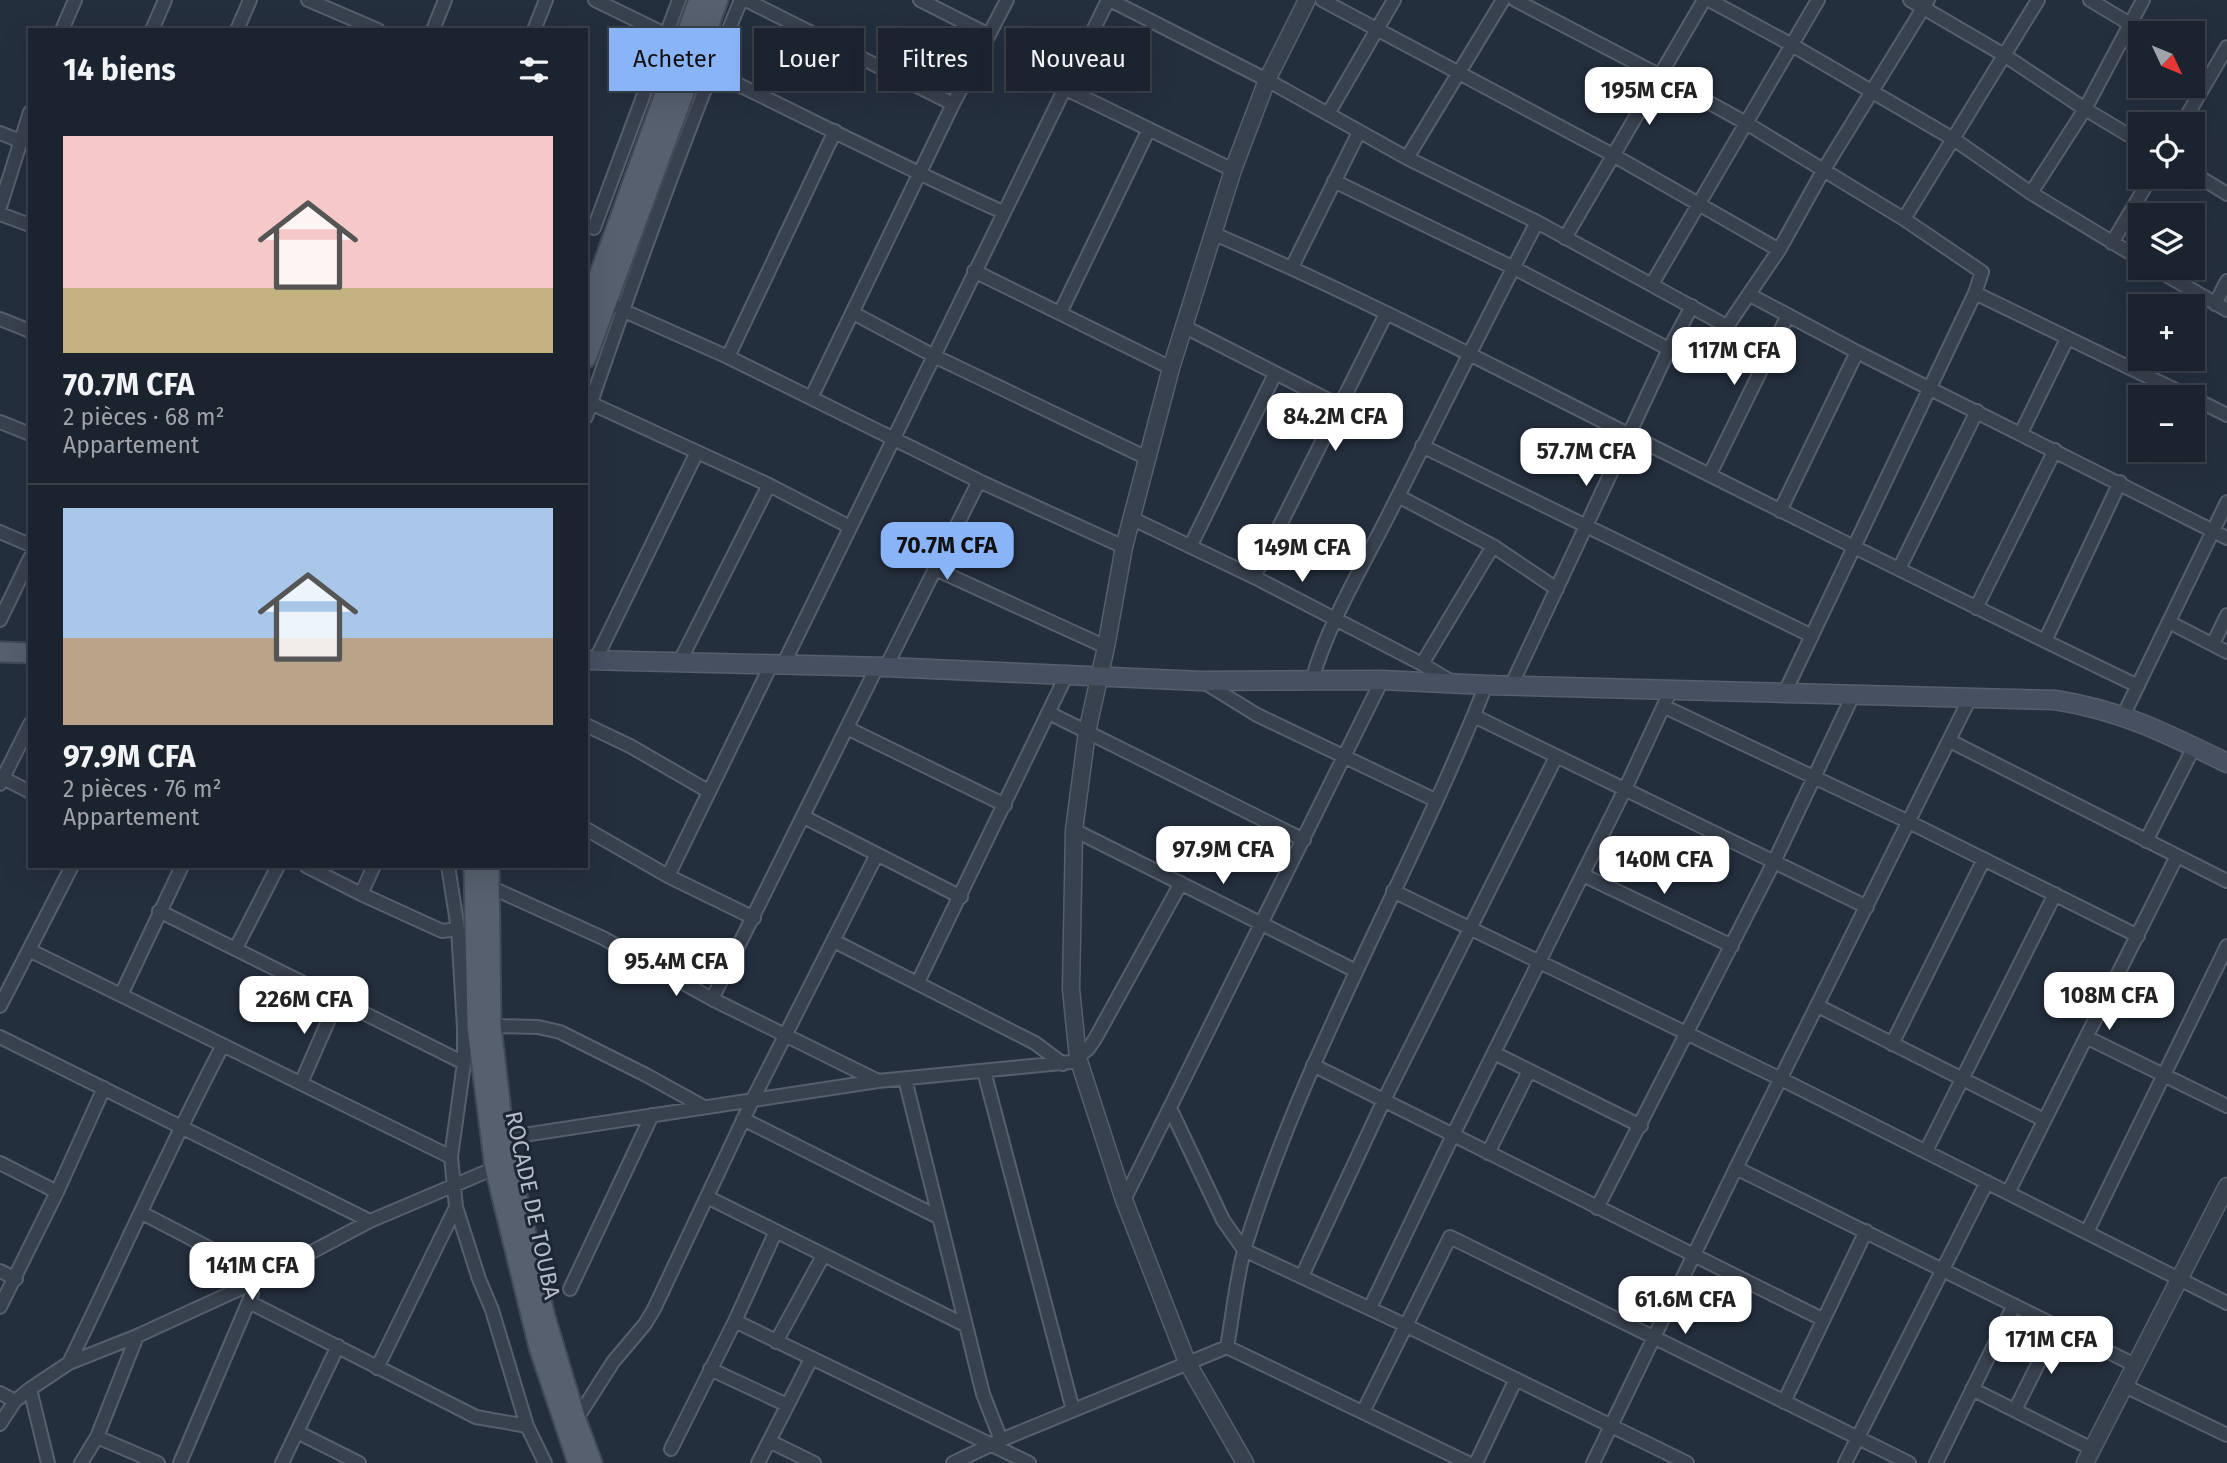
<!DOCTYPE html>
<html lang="fr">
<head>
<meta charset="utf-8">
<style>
	:root { --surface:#1b232e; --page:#242b36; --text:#f1f3f6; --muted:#a0a4aa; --line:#39404a; --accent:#8ab4f8 }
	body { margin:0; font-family:"Fira Sans",sans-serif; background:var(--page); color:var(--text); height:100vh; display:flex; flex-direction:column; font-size:26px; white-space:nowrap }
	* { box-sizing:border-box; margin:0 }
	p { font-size:23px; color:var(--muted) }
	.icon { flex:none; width:38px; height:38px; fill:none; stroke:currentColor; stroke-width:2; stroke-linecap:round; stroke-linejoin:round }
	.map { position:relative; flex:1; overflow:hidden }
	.side { position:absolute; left:28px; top:28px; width:560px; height:840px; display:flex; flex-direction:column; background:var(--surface); border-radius:0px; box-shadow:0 7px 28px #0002,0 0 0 2px var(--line) }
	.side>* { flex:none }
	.banner { position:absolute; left:609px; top:28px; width:665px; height:63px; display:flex; gap:14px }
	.needle { width:46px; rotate:134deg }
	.fabs { position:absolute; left:2128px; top:21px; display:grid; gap:14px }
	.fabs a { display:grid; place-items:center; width:77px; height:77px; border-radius:0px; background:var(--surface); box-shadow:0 7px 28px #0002,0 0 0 2px var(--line); font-size:35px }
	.price { position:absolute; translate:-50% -60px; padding:0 16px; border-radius:14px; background:#fff; color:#222; font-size:23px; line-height:46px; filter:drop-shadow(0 2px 4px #0008) }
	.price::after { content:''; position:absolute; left:50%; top:42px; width:21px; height:16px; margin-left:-10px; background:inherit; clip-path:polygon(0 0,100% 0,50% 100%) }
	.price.current { background:var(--accent); color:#111 }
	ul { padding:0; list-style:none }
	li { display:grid; align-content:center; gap:14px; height:371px; padding:0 35px }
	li+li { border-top:2px solid var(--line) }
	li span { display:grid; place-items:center; height:217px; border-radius:0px; color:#555 }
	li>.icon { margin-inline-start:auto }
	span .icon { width:126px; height:126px; fill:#fffc; stroke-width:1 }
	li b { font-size:30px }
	h2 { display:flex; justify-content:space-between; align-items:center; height:84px; padding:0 35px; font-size:30px }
	.tag { padding:0 24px; border-radius:0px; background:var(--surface); box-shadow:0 7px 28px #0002,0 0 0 2px var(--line); font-size:24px; line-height:63px }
	.tag.current { background:var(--accent); color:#111 }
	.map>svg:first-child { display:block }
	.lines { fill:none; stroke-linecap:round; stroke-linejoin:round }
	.minor-casing { stroke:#565f6c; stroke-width:16 }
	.tertiary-casing { stroke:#565f6c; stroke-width:19 }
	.secondary-casing { stroke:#565f6c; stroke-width:21 }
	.primary-casing { stroke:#414a57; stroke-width:23 }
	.minor { stroke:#38414e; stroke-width:12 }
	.tertiary { stroke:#38414e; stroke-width:16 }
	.secondary { stroke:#465061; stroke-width:18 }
	.primary { stroke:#56606e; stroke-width:19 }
	.labels { text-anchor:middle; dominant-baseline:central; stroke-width:6; stroke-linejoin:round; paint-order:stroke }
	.street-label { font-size:23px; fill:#b4bcc9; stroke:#1d2633 }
</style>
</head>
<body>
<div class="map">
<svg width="2227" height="1463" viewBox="0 0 2227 1463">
	<rect width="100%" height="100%" fill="#242f3e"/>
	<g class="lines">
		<g class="minor-casing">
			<path id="minor" d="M308,0l70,30
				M595,0l78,38
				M746,0l207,104
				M920,0l69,35
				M1110,0l157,80 140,78 130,64 186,102 5,1 51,-75 44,-79 105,-171
				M1322,0l291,155 166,95
				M1515,0l146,76 85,47 158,96 78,53 -7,21 -190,399
				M1709,0l83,45 163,95 76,53 109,66
				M1910,0l94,55 81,54 55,33
				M2090,0l40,24
				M62,30l13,-30
				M152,30l13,-30
				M237,30l13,-30
				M433,30l12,-30
				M534,30l12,-30
				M704,68c100,48 198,99 299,144
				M1064,88l169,82
				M1328,114l66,-114
				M2182,124l45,-77
				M0,133l20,8
				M1407,158l96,-158
				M2193,173l34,21
				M1334,181l180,87 155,81
				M2031,193l54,-84 58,-109
				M0,207l30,-95
				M0,214l30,11
				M1904,219l134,-219
				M594,228l85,-228
				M1212,233c138,59 271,128 404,195 173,87 347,174 522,258
				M1565,238l139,-238
				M2112,243l39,-66
				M1292,267l67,-135
				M2154,268l73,42
				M974,271l197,97
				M1652,284l166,-284
				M1975,293l215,104
				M1750,295l107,57 370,186
				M607,300l15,10 106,47 251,124 145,66
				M2215,304l12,-23
				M853,313l81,43 213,102
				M1060,313l89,-184
				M0,319l30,12
				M1183,326l157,80
				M728,357l107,-226
				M811,398l142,-294 54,-104
				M2193,398l34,17
				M586,401l183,84 81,42
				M586,417c48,-141 98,-280 155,-417
				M0,422l30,12
				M2021,433l46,-94
				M1422,446l390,190
				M1710,474l78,-159
				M1398,496l95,50 64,43
				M1780,511l77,-159
				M1131,518l123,59 168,87 30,18
				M0,532l30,13
				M1191,545l84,-171
				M935,569l171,78
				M1899,569l78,-158
				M1254,577l132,-263
				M1976,608l79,-158
				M0,620l30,-62
				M2169,622l58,30
				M2045,641l75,-159
				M2213,644l14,-29
				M595,661l102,-209
				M680,661l89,-176
				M1422,664l71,-118
				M783,665l325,-665
				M886,667l93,-186
				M1312,680c17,-59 51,-114 78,-168 49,-97 97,-194 147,-290
				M1202,681l55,34 178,85
				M1511,686l158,-337 23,-43
				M1665,707l244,115 229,114
				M1049,713l255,127
				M1474,716l393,191
				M2123,716l104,-214
				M586,725l44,21 78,45
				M847,728l158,77
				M1950,741l277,140
				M3,778l27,14
				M0,784l30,-60
				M804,817l157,80
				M586,829l82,47 86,42
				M1074,830l282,141
				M2146,841l48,-94
				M306,866l55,28 81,37 16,-2
				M448,866l10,63 6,99v35l-13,94 5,50 23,72 13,31 35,116 18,37
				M1583,875l149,71
				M668,876l103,-211
				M488,886l115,52 109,61 166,82
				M1393,891l388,188 446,224
				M361,894l13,-28
				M159,911l305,152
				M834,941l201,102 28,21
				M236,948l42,-82
				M29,950l422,207
				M918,982l148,-306
				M121,995l61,-129
				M712,999l165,-332
				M0,1006l72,-140
				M1818,1006l226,114
				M491,1026l47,1 22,5 86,43 58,32
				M0,1037l370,184
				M2088,1038l139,68
				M1892,1044l92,-185
				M1494,1053l147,73
				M1313,1065l509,254
				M984,1071l89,339
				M905,1079l78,315 18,46
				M301,1083l36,-82
				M1170,1108l53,112 21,30 161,75 282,138
				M743,1119l195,98
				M504,1138l374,-57 193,-19 17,-13 7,-10 86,-156
				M1926,1151l129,-257
				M1488,1153l41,-82
				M0,1163l57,29
				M1736,1168l399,197
				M2008,1193l169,-337
				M707,1197l258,128
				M1124,1200l258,-520
				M1597,1208l177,-346 80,-169
				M142,1213l123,64
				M2087,1232l140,-286
				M0,1271l16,8
				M1302,1276l82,-176 172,-343
				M570,1289l82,-174
				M249,1302l227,115 51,9
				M0,1307l57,-115 47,-104
				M1370,1308l83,-173 172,-346 46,-99
				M735,1321l294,142
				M776,1342l47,-86
				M1227,1347l241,116
				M69,1363c52,-106 99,-214 154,-318
				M377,1368l79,-161
				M710,1369l77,36
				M2125,1386l102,49
				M30,1389l18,74
				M1972,1389l120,60
				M0,1393l15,8
				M1784,1402l82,-171
				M2015,1410l42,-84
				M1363,1412l87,-175 459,226
				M576,1420l37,-58 32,-38 9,-15 99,-210 124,-245
				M0,1424l15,-23 15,-12 39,-26 68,-27 120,-55 113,-60 125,-53
				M297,1432l62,31
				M97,1437l61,26
				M769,1441l45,22
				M671,1449l64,-128 41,-90
				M81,1463l16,-26 40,-101
				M180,1463l72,-169
				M282,1463l56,-117
				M758,1463l53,-104
				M953,1463l48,-23 226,-93c6,-33 9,-68 18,-100 60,-196 166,-372 241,-562
				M1476,1463l40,-84
				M1593,1463l143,-295 235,-472
				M1845,1463l142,-281
				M1936,1463l78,-158"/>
		</g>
		<g class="tertiary-casing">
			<path id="tertiary" d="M1245,1463l-58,-101 -63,-162 -46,-142 -7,-69 3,-159 13,-98 19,-85 18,-100 47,-179 62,-198 34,-90 40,-80
				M2085,1463l142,-277"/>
		</g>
		<g class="secondary-casing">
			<path id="secondary" d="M586,660l300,7 315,14 181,-1 104,5 569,15c66,10 113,34 172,63"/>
		</g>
		<g class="primary-casing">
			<path id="primary" d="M586,312l113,-312
				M586,358l132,-358
				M0,652l30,1
				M474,866l3,161 18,141 44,179 39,116
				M489,866l2,160 13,112 41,179 31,103 16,43"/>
		</g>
		<use href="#minor" class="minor"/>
		<use href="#tertiary" class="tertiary"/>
		<use href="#secondary" class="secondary"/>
		<use href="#primary" class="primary"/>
	</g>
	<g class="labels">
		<g class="street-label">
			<text transform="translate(533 1205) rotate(78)">ROCADE DE TOUBA</text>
		</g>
	</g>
</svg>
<div class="fabs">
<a><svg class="needle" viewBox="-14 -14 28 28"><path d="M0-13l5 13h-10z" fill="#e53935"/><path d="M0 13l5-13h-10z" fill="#a0a4aa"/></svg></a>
<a><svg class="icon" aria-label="locate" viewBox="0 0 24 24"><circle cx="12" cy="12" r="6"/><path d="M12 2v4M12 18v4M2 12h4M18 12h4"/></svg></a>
<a><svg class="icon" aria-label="layers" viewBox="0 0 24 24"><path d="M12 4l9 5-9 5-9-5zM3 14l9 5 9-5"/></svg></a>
<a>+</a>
<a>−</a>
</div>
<b class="price" style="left:1649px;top:127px">195M CFA</b>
<b class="price" style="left:1734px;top:387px">117M CFA</b>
<b class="price" style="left:1335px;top:453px">84.2M CFA</b>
<b class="price" style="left:1586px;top:488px">57.7M CFA</b>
<b class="price current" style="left:947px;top:582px">70.7M CFA</b>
<b class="price" style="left:1302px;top:584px">149M CFA</b>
<b class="price" style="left:1223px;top:886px">97.9M CFA</b>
<b class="price" style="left:1664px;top:896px">140M CFA</b>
<b class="price" style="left:676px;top:998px">95.4M CFA</b>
<b class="price" style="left:2109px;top:1032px">108M CFA</b>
<b class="price" style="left:304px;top:1036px">226M CFA</b>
<b class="price" style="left:252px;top:1302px">141M CFA</b>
<b class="price" style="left:1685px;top:1336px">61.6M CFA</b>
<b class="price" style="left:2051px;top:1376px">171M CFA</b>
<div class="banner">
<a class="tag current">Acheter</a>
<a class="tag">Louer</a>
<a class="tag">Filtres</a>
<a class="tag">Nouveau</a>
</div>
<section class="side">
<h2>14 biens<svg class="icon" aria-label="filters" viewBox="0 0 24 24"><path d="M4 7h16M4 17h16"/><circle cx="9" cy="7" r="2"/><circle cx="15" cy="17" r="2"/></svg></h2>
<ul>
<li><span style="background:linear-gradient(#f6c9c9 70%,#c2b280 0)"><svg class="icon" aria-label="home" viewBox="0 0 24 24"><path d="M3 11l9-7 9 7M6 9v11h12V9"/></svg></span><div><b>70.7M CFA</b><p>2 pièces · 68 m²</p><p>Appartement</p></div></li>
<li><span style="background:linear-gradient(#a9c7e8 60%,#b9a48a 0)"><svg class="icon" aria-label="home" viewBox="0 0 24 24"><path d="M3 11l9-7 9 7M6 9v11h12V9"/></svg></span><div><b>97.9M CFA</b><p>2 pièces · 76 m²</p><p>Appartement</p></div></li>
</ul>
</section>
</div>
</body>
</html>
